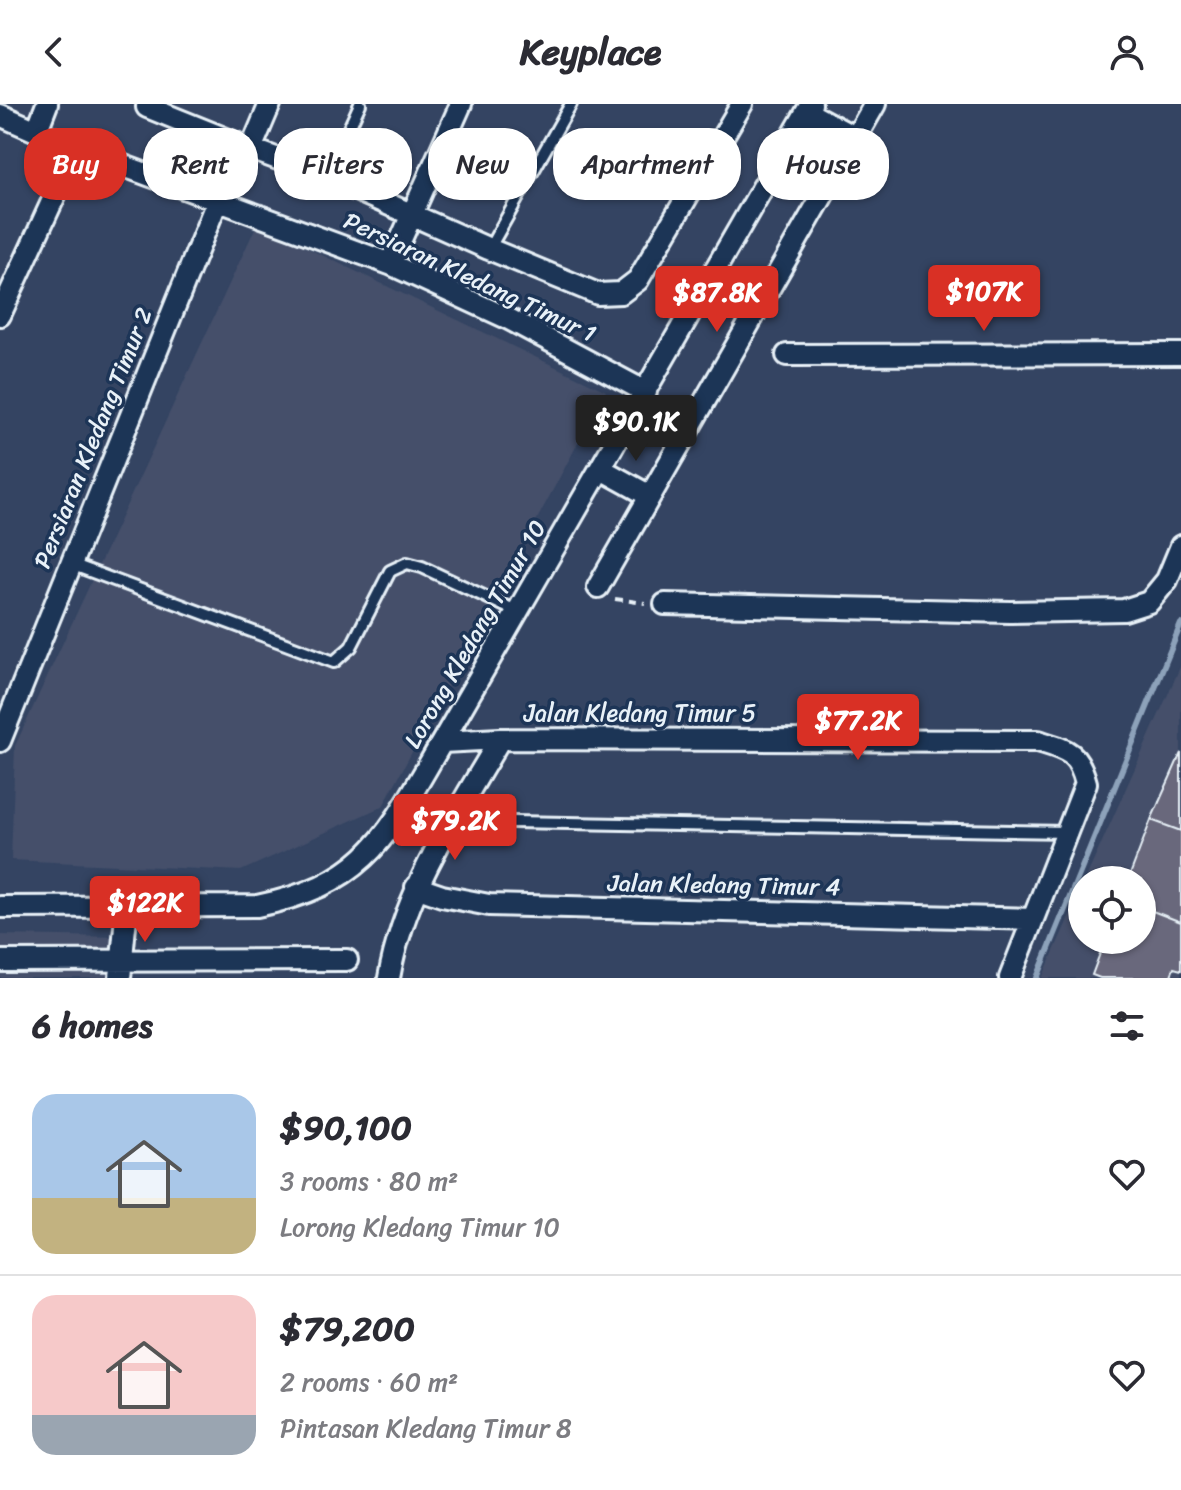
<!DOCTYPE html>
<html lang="en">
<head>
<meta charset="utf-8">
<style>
	:root { --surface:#fff; --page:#f2f2f3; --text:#2b2b33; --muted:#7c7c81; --line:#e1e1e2; --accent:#d93025 }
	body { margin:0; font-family:Sriracha,sans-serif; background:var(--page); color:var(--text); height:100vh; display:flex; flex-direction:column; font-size:30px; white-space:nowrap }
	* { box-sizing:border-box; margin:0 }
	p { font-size:26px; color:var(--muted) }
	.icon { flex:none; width:44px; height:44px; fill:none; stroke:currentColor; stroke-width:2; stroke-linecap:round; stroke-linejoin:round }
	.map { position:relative; height:874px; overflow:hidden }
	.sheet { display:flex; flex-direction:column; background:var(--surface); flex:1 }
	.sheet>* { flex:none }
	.guide { position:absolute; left:24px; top:24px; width:1134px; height:72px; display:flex; gap:16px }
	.tools { position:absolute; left:1068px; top:762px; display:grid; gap:16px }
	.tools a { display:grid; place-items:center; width:88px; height:88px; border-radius:50%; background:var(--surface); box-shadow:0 2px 6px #0004; font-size:40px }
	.price { position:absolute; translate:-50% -68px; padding:0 18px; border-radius:8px; background:var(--accent); color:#fff; font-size:26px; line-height:52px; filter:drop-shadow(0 2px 4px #0008) }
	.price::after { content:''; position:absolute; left:50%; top:48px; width:24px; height:18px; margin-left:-12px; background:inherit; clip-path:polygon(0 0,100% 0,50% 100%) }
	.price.selected { background:#222; color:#fff }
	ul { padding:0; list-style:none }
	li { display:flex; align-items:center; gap:24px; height:200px; padding:0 32px }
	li+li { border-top:2px solid var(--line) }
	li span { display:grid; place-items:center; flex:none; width:224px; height:160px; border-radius:24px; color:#555 }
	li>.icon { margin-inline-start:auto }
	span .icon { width:96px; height:96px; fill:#fffc; stroke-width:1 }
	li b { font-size:34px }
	h2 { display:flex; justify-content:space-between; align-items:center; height:96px; padding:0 32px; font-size:34px }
	.pill { padding:0 28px; border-radius:32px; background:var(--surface); box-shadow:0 2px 6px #0004; font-size:28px; line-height:72px }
	.pill.selected { background:var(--accent); color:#fff }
	header { display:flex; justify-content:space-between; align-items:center; height:104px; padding:0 32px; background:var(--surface); font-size:36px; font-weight:700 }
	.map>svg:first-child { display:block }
	.built { fill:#444f6a }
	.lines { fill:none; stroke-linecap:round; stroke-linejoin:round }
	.stream { stroke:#8da2ba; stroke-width:6 }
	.building { fill:#69687b; stroke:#e8f1f8; stroke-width:2 }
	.lane-casing { stroke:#e8f1f8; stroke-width:16 }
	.street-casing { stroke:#e8f1f8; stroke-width:26 }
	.path { stroke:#e8f1f8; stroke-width:4; stroke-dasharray:8 6; stroke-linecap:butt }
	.lane { stroke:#1d3557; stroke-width:10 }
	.street { stroke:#1d3557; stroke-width:20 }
	.labels { text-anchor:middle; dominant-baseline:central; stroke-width:7; stroke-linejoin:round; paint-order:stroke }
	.street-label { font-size:24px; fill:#e8f1f8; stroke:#1d3557 }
</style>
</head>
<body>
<header><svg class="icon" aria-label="back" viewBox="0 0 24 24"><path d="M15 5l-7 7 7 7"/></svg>Keyplace<svg class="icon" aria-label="person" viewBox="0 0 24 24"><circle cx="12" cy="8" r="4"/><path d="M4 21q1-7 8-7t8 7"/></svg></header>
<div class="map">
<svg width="1181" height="874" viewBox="0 0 1181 874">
	<rect width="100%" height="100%" fill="#344462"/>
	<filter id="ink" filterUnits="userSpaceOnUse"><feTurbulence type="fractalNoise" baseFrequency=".0125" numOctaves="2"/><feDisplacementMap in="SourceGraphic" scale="16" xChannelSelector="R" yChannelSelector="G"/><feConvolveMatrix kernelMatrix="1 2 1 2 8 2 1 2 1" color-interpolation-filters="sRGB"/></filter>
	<g filter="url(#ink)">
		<path class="built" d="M257,120l349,167 -223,415 -142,65 -230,-11 4,-114z
			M1181,561v313h-139l40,-90v52h60v-60h-57z
			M0,831l125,2 -1,41h-124z"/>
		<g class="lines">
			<path class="stream" d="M1037,874l144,-354"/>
		</g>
		<path class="building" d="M1181,649v78l-30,-11z
			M1151,716l30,11v91l-39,-15v-27h-14z
			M1142,803l39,15v48l-7,-2 -4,10h-70l-8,-3 13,-35h37z"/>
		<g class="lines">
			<g class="lane-casing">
				<path id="lane" d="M327,73l33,-73
					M489,145l82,-145
					M71,460l263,98 17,-15 39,-76 17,-8 15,4 96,45
					M453,717l615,11"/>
			</g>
			<g class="street-casing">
				<path id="street" d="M270,0l-19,45 76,28 162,72 109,45 23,-1 17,-13 104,-176
					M147,3l104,42
					M807,8l49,26
					M0,11l75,33 315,116 117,54 139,74
					M37,26l10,-26
					M390,160l71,-160
					M0,211l62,-135
					M787,251l394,-1
					M601,365l49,27
					M598,483l277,-483
					M665,500l345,8 114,-2 25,-8 18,-22 14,-34
					M0,637l218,-542
					M442,638l58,-3 538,2c29,9 40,10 48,42l-76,195
					M416,783l26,9 47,9 544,14
					M0,803l257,-1c113,-23 131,-73 185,-164l369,-638
					M0,857l347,-1
					M120,874l7,-72
					M389,874c15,-88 67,-163 111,-239"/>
			</g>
			<path class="path" d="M615,495l30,4"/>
			<use href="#lane" class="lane"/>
			<use href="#street" class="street"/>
		</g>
	</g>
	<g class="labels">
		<g class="street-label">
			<text transform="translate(470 173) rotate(25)">Persiaran Kledang Timur 1</text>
			<text transform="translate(93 334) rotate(-68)">Persiaran Kledang Timur 2</text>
			<text transform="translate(475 530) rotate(-60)">Lorong Kledang Timur 10</text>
			<text x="640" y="609">Jalan Kledang Timur 5</text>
			<text transform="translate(724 781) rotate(1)">Jalan Kledang Timur 4</text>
		</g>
	</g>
</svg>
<div class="tools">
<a><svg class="icon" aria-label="locate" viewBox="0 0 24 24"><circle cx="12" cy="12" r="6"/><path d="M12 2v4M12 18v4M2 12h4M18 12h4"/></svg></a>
</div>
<b class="price" style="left:984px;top:229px">$107K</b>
<b class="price" style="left:717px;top:230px">$87.8K</b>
<b class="price selected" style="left:636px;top:359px">$90.1K</b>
<b class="price" style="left:858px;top:658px">$77.2K</b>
<b class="price" style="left:455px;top:758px">$79.2K</b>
<b class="price" style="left:145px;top:840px">$122K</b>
<div class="guide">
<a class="pill selected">Buy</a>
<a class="pill">Rent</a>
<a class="pill">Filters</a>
<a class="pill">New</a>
<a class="pill">Apartment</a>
<a class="pill">House</a>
</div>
</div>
<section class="sheet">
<h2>6 homes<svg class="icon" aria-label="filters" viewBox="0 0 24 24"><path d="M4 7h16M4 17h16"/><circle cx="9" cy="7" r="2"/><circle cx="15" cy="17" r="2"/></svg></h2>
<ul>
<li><span style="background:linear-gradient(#a9c7e8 65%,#c2b280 0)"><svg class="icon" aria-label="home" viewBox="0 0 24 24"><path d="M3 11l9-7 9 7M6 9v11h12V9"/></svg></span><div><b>$90,100</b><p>3 rooms · 80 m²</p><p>Lorong Kledang Timur 10</p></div><svg class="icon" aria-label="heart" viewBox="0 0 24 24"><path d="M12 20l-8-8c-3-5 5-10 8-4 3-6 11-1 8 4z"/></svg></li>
<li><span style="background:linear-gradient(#f6c9c9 75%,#9aa5b1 0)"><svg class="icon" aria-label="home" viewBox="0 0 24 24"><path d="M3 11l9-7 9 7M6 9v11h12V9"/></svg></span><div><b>$79,200</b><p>2 rooms · 60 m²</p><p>Pintasan Kledang Timur 8</p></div><svg class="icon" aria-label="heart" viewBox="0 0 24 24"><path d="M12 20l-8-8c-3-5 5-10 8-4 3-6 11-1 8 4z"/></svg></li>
</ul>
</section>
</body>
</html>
